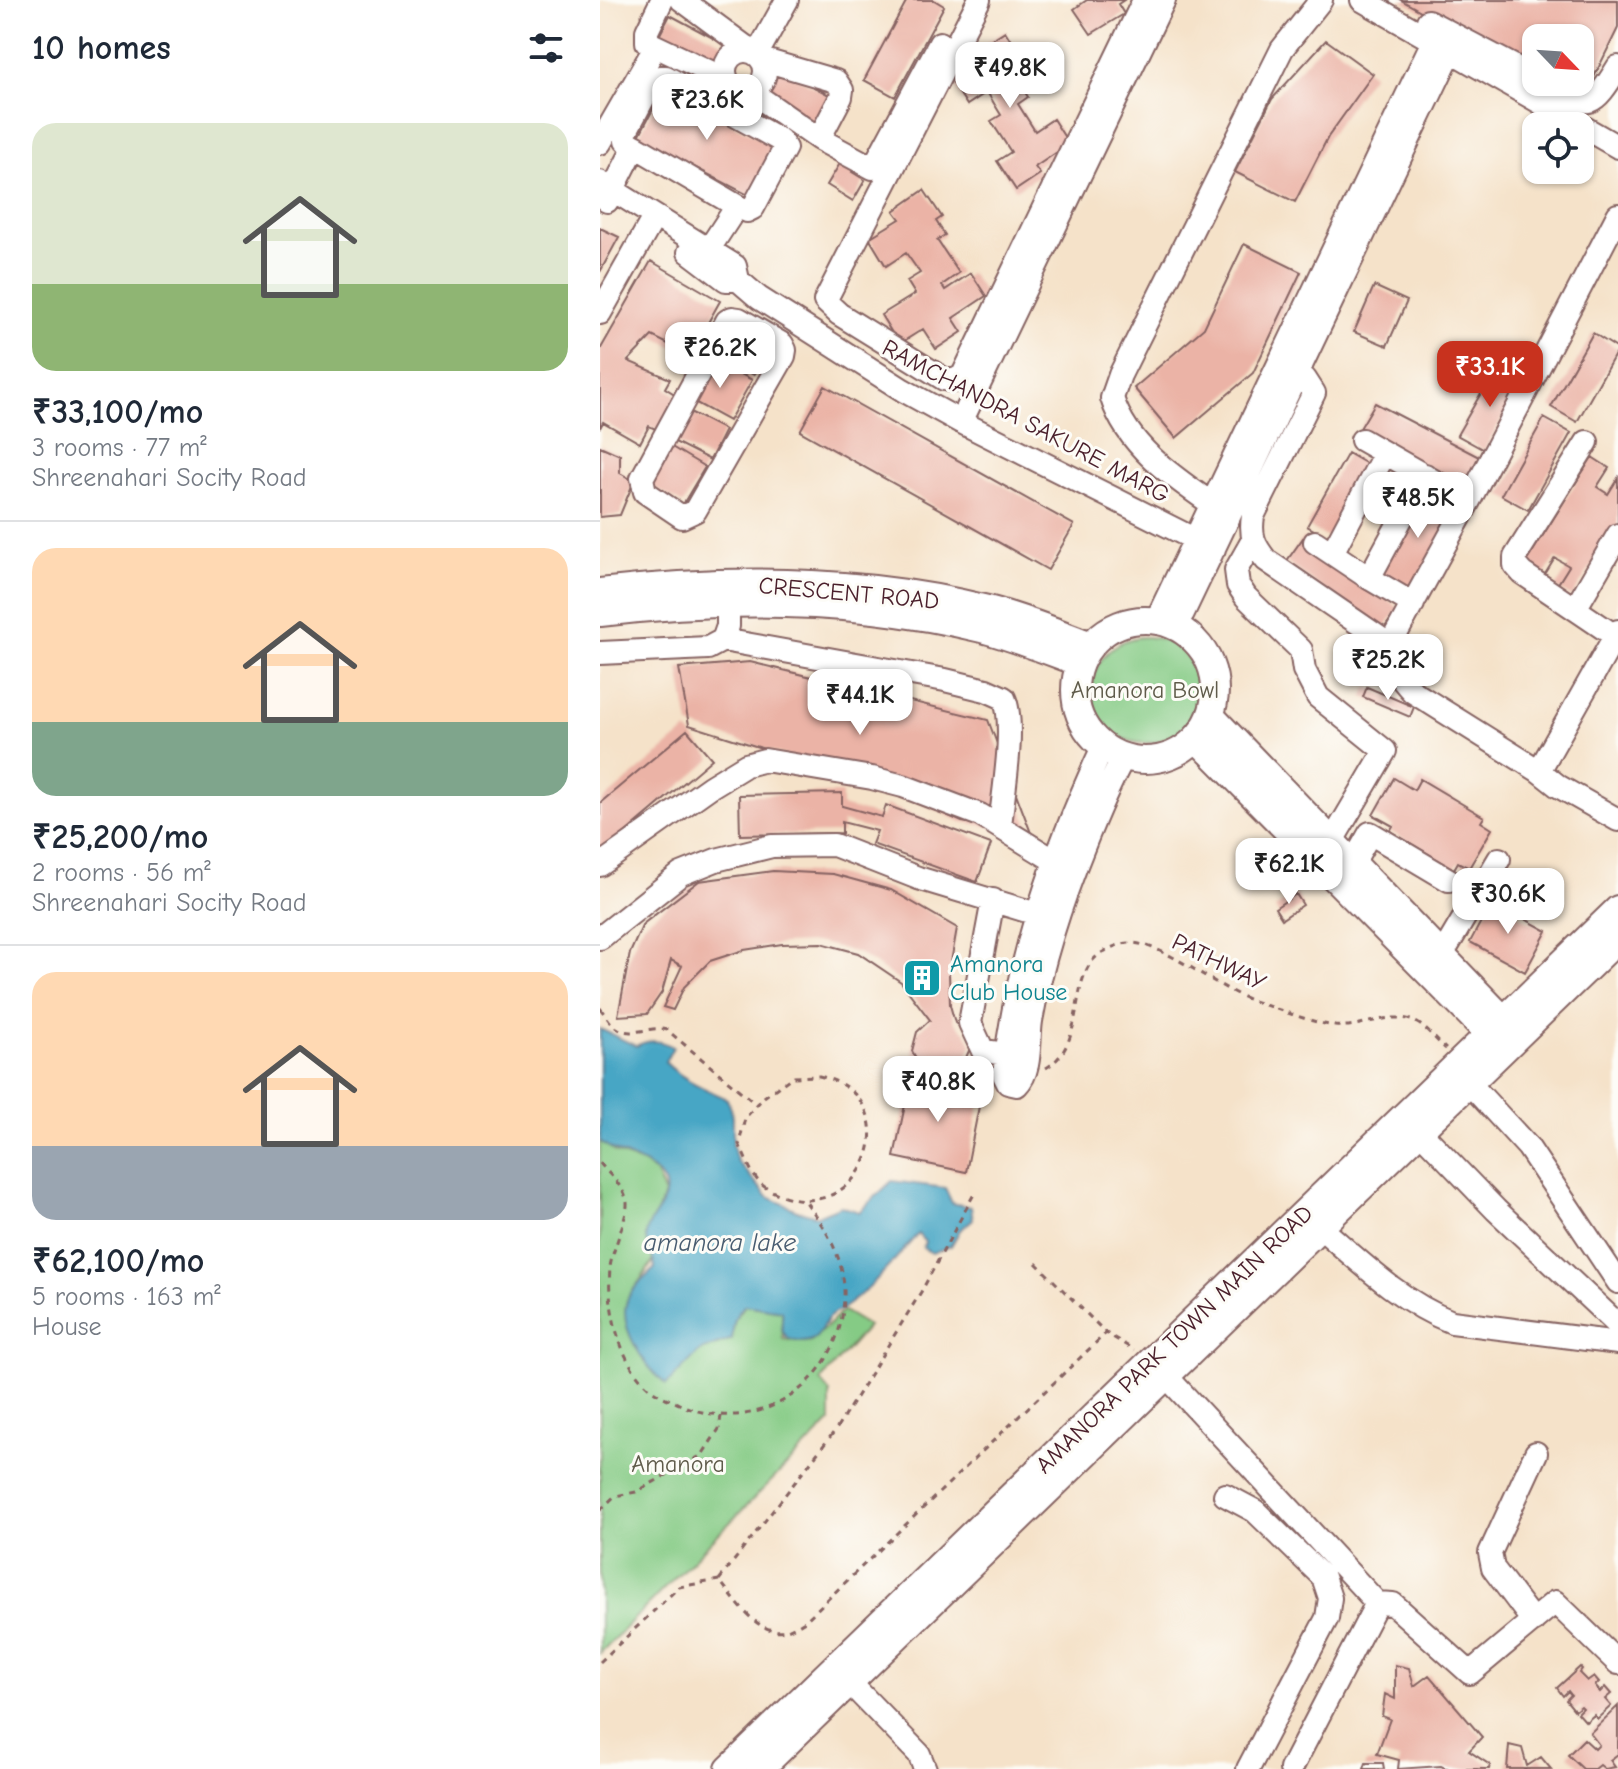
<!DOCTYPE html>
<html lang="en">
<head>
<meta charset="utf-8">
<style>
	:root { --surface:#fff; --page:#f2f2f3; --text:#1f2937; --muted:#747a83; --line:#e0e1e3; --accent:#c8321e }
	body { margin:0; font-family:"Comic Neue",sans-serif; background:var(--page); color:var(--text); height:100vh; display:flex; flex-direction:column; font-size:30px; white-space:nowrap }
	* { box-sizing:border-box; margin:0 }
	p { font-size:26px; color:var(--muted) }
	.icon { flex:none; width:44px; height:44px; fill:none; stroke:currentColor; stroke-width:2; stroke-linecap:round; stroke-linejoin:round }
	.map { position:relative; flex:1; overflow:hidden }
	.drawer { display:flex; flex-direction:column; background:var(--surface); width:600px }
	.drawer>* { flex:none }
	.needle { width:52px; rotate:115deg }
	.buttons { position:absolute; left:922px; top:24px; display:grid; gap:16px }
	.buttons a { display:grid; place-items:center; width:72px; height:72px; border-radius:16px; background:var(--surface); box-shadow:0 2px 6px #0004; font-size:40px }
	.price { position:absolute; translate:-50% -68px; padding:0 18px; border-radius:16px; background:#fff; color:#222; font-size:26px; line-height:52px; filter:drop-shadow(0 2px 4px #0008) }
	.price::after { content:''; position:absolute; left:50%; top:48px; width:24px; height:18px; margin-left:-12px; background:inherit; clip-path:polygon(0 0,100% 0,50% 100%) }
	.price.active { background:var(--accent); color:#fff }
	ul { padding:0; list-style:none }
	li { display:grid; align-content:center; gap:16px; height:424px; padding:0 32px }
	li+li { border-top:2px solid var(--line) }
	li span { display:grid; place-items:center; height:248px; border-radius:24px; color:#555 }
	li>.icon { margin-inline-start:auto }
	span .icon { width:144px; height:144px; fill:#fffc; stroke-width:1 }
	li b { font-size:34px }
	h2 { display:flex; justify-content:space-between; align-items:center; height:96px; padding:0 32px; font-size:34px }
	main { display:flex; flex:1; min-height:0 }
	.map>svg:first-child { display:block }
	.green { fill:#85cb85; stroke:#687558; stroke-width:2 }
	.water { fill:#46a6c5; stroke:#486278; stroke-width:2 }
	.building { fill:#ebb3a6 }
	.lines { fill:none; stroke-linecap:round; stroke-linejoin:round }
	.minor-casing { stroke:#866362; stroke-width:26 }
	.major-casing { stroke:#866362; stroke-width:30 }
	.path { stroke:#866362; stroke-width:3; stroke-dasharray:6 6; stroke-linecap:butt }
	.minor { stroke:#fff; stroke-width:22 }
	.major { stroke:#fff; stroke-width:26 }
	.labels { text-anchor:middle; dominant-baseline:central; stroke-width:6; stroke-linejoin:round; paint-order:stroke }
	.street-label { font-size:24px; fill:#4a1f2b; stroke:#fdfcf7 }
	.park-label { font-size:24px; fill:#5f5b4a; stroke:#fdfcf7 }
	.culture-label { font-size:24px; fill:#0d838f; stroke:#fdfcf7; text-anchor:start }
	.water-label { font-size:26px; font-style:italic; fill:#485c70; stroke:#fdfcf7 }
</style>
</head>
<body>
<main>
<section class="drawer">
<h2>10 homes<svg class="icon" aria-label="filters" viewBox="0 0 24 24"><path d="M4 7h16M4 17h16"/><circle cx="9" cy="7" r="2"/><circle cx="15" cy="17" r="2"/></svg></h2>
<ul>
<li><span style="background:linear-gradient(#dfe7d0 65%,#8fb573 0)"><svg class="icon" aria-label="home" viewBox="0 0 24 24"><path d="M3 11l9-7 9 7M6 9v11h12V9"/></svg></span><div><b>₹33,100/mo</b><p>3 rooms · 77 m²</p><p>Shreenahari Socity Road</p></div></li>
<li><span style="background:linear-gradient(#ffd9b3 70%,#7fa58c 0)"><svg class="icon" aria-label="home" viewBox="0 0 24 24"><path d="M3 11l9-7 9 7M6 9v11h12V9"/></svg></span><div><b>₹25,200/mo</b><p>2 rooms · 56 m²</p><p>Shreenahari Socity Road</p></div></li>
<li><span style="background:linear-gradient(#ffd9b3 70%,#9aa5b1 0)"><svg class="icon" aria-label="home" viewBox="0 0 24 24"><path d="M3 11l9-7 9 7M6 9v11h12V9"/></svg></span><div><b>₹62,100/mo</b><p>5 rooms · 163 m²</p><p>House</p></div></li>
</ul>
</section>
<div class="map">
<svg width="1018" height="1769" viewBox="0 0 1018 1769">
	<rect width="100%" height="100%" fill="#fdfcf7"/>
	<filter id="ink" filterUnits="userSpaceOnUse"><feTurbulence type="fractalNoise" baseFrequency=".0125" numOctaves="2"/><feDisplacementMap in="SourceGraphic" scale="16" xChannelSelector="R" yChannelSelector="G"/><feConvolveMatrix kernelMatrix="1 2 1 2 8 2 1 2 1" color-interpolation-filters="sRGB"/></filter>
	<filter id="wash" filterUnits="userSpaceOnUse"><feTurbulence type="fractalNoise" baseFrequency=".006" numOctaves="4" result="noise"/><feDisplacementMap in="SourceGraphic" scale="32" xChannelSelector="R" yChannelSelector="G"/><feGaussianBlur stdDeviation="1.8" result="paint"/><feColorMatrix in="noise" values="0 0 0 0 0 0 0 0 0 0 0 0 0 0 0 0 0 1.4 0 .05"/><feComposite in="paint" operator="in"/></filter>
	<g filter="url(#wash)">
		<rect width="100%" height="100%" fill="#f5e2c9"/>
		<path class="green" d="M492 690a53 53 0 1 1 106 0a53 53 0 1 1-106 0Z
			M0,1135l14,17 29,11 12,9 10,22 -19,45 8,21 -26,38 72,53 32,-12 2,-18 11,-16 37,6 1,28 27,3 33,-31 25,15 -47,54 9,13v29l-230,231z"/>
		<path class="water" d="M0,1029l36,17c13,-7 24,-6 37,1l-8,15c16,17 41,27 62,37l6,18v29l4,15 31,36 31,14 18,5 24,-10 18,6 33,-31 53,7 7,15 19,4 2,12 -13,11 -9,16 -19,7 -9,-5 2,-6 -7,-8c-27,29 -52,62 -86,81 -9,6 -8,12 -14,20 -8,11 -32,9 -36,-6 -1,-5 1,-13 0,-18l-37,-6c-11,10 -12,20 -13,34l-32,12 -34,34c-20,-18 -52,-60 -37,-89 6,-11 17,-19 26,-28 -1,-11 -8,-20 -9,-30 -2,-23 43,-43 3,-71 -16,-11 -34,-13 -49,-26z"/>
		<g id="blocks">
			<path class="building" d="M307,0h27l10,6 -49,91 -31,-17z
				M487,0h37l-6,4 6,10 -33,20 -17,-25z
				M801,0h217v28l-24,49 -10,6 -6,13 -11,-6 4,-8h9v-44h-44v37z
				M70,15l58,31 -13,24 -58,-30z
				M405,31l15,25 -5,3 9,13 -8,6 12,19 -10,7 17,27 18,-12 16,25 -34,23 5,7 -24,16 -19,-29 14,-9 -20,-31 10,-6 -14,-23 -20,13 -14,-22 12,-8 -4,-7 21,-12 -5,-7z
				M726,40l47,34 -45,63 -33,65 -60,-30 37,-73z
				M176,67l59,31 -14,28 -59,-31z
				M64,88l112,59 -26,49 -112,-58z
				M242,160l13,7 -3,5 13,8 -12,21 -26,-16z
				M324,190l18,27 -6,4 9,14 -8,5 22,33 -17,12 3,5 26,-17 15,23 -33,22 9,14 -26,17 -13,-20 -24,15 -18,-29 34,-21 -8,-13 13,-8 -14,-20 -20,13 -17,-28 31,-19 -6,-8z
				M0,228l19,9 -19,35z
				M644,244l57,28 -48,101 -77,65 -42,-50 70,-60z
				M51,261l69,40 -30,54 -38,-19 -24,25 42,18 -5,9 11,7 -16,36 -11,-5 -9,17 -37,-21 -3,6v-78z
				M774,286l33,15 -20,45 -33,-14z
				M133,321l39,22 -18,32 -39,-23z
				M993,333l25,16 -41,73 -26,-15z
				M112,358l40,22 -23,41 -40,-22z
				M896,367l26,16 -38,67 -27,-15z
				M225,386l249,139 -26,45 -248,-139z
				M775,403l104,54 -15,29 -105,-56z
				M84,409l41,21 -15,30 -41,-21z
				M944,418l27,15 -43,77 -27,-15z
				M65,443l40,24 -22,37 -40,-23z
				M0,446l20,9v18l14,8 -14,34 -20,2z
				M748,453l26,15 -42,72 -25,-14z
				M992,457l17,11 -12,19 11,7 10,-16v45l-46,74 -16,-10 13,-21 -14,-8 -13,21 -19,-12z
				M826,488l32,18 -48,86 -33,-18z
				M703,538l96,70 -17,23 -96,-69z
				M150,662l238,58 43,113 -69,-11 -74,-34 -199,-63 -10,-57z
				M767,687l47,20 -4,10 -47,-20z
				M87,730l25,29 -112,95v-51z
				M794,778l20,12 6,-11 64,38 -3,5 11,7 -23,39 -11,-6 -4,7 -64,-38 3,-5 -20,-11z
				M242,793v13l40,11 4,-12 105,39 -14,38 -105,-38 5,-13 -35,-9v11l-102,2 -1,-40z
				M173,871l60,3 58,16 66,38 -8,45 1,32 5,18 11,9 6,12 -12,27 -17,9 -19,-8 -12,-21 5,-19 13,-12 -29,-38 -43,-29 -37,-10 -39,1 -38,6 -34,11 -26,26 -11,23 -10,-3 19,-41 -11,-6 -9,32 -15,22 -29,2 12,-63 13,-29 56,-43z
				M696,894l7,11 -21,14 -7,-11z
				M892,901l55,30 -22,41 -55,-30z
				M311,1077l71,14 -16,81 -72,-15z
				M795,1665l14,3 5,18 15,-11 53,62 -13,14 21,14 -1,4h-42l-6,-3 -43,3 1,-9 -22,-6 13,-35 -8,-3 3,-22 10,5z
				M980,1667l2,2 -3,4 8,8 7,-5 5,6 -4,4 5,6 5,-5 6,7 -6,5 6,7 -14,13 -3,-4 -8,7 -8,-9 5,-5 -2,-2 -6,5 -9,-11 5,-5 -3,-4 -5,5 -6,-8z
				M1018,1706v48l-8,6 5,7 -10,2 -5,-4 -5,4h-12l-15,-14 16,-16 11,10 4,-4 -9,-12z
				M909,1745l13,3 5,18 14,-9 10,12h-44z
				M766,1763h17l1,6h-20z"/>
		</g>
	</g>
	<g filter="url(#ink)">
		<use href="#blocks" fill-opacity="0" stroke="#866362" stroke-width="2"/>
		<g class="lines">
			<g class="minor-casing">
				<path id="minor" d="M62,0l-15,31v11l80,38
					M82,0l69,51
					M379,0l-154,301 14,13 105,65 10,2 9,-6 181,-375
					M762,0l256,147
					M828,21l108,57
					M125 71a20 20 0 1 1 40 0a20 20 0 1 1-40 0Z
					M157,54l30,-54
					M943,82c45,24 46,33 75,-15
					M150,91l69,48 22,-42 1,-7 -6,-9 -75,-22
					M219,139l54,29 67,-125
					M0,143l49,-85
					M35,146l102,60 -28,43
					M0,182l135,84 3,14 21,18 144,92 58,32 253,127
					M7,201l28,-55 -9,-5 -1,-8 26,-49 8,-7h7l114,63 5,8 -32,60 -6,3 -10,-5
					M1018,215l-149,286 -79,144c1,21 9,32 23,47l126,79 19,15 60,34
					M89,252l37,28h12
					M0,313l49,-87
					M132,318l7,1 43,25 3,6 -1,6 -89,155 -13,6 -37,-25 -3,-14 85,-157z
					M686,369l19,10 9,14 -61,123c-3,20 1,29 13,44l124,85
					M361,422l203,-422
					M762,440l107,61
					M987,442l-72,115v8l7,8 93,63
					M612,504c-39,-27 -85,-58 -100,-106l8,-23 162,-326 39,-49
					M653,540l-17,30 2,15 8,12 55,53 3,20 14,27 67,54 -53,90
					M715,542l54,36
					M732,553l53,-100
					M813,604l-44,-26 56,-103
					M975,609l43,-74
					M556,621l277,-580
					M574,626l9,-13 268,-562
					M123,640l222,40 41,10 18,8c12,26 -1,97 -4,128
					M0,653l108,-5 15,-8 5,-14v-22
					M503,747c-49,105 -87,212 -99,328l4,8 9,2c15,-15 11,-43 14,-64 11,-62 31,-122 55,-181 12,-29 23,-57 38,-83
					M939,771l79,-140
					M753,863l17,-30 79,47
					M0,865l110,-78 36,-22 19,-5 107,18 31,8 77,29 75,46
					M393,900l-23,123 13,28 24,3
					M0,938l81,-64 35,-14 56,-14 62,-1 84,33 119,36
					M842,955l57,-96
					M869,1083l59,64 90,135
					M809,1120l87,90 122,115
					M720,1227c40,35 81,75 132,95l166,21
					M555,1364l222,239 16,1 77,69 85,-71 63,61
					M625,1495l30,16 68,66 7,21 -3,20 -79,151
					M933,1621l-40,-53 -3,-15 46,-100
					M249,1682l70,72 6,15
					M691,1769l86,-166"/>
			</g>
			<g class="major-casing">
				<path id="major" d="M0,592c127,-15 263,-14 388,17 35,9 69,23 103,36
					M0,613c126,-15 258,-14 382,16 34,9 66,22 98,34
					M475 690a70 70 0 1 1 140 0a70 70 0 1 1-140 0Z
					M611,716l293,304
					M596,738l293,296
					M129,1769l889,-860
					M160,1769l858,-830"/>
			</g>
			<path class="path" d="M0,1008c5,6 10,16 17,20 15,10 32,-3 50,2l90,75
				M446,1068c44,-26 19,-95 57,-116 9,-5 18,-9 29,-9 35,2 84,45 121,58 22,7 60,22 82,25 27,3 59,-18 84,-2 9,6 18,17 27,25
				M219,1076c90,20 50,140 -27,122 -10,-2 -26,-8 -33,-16 -9,-10 -14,-26 -20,-38l6,-26 19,-21 28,-20z
				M0,1163c9,12 25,24 27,40 1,13 -15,48 -17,64 -3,39 8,92 37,119 8,8 22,13 32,18 82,38 168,-26 165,-115 -1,-34 -19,-61 -38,-87
				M436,1263l70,70
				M0,1510l15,-14 21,-4 66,-37 17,-26 2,-13
				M119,1580l118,-152 84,-136 53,-98
				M0,1662l79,-75 40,-7c16,19 38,57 68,50 6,-2 13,-6 18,-9l301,-288 28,17"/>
			<use href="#minor" class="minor"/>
			<use href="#major" class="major"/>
		</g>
	</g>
	<defs>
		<g id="building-square" transform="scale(2)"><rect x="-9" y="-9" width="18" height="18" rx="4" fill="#0f9aa8" stroke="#fdfcf7"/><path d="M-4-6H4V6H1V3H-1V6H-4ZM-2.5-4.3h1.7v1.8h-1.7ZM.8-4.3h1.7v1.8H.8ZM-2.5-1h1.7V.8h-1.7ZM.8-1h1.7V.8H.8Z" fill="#fff"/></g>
	</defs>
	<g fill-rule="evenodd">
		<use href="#building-square" x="322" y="978"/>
	</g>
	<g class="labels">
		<g class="street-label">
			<text transform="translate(426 421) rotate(28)">RAMCHANDRA SAKURE MARG</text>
			<text transform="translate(249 593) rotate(5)">CRESCENT ROAD</text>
			<text transform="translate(619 962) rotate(26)">PATHWAY</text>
			<text transform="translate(574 1339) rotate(-44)">AMANORA PARK TOWN MAIN ROAD</text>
		</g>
		<g class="park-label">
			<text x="545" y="690">Amanora Bowl</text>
			<text x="78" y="1464">Amanora</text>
		</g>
		<g class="culture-label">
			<text x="350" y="964">Amanora<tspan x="350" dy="28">Club House</tspan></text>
		</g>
		<g class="water-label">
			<text x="120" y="1243">amanora lake</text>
		</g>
	</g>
</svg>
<div class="buttons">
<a><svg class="needle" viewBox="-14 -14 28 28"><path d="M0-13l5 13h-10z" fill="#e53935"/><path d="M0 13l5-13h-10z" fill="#747a83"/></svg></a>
<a><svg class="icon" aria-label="locate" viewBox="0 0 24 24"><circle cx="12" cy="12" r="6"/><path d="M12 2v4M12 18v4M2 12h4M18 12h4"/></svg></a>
</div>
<b class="price" style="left:410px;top:110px">₹49.8K</b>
<b class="price" style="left:107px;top:142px">₹23.6K</b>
<b class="price" style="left:120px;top:390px">₹26.2K</b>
<b class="price active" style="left:890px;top:409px">₹33.1K</b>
<b class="price" style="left:818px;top:540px">₹48.5K</b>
<b class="price" style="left:788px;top:702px">₹25.2K</b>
<b class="price" style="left:260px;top:737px">₹44.1K</b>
<b class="price" style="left:689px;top:906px">₹62.1K</b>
<b class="price" style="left:908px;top:936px">₹30.6K</b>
<b class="price" style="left:338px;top:1124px">₹40.8K</b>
</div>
</main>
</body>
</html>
